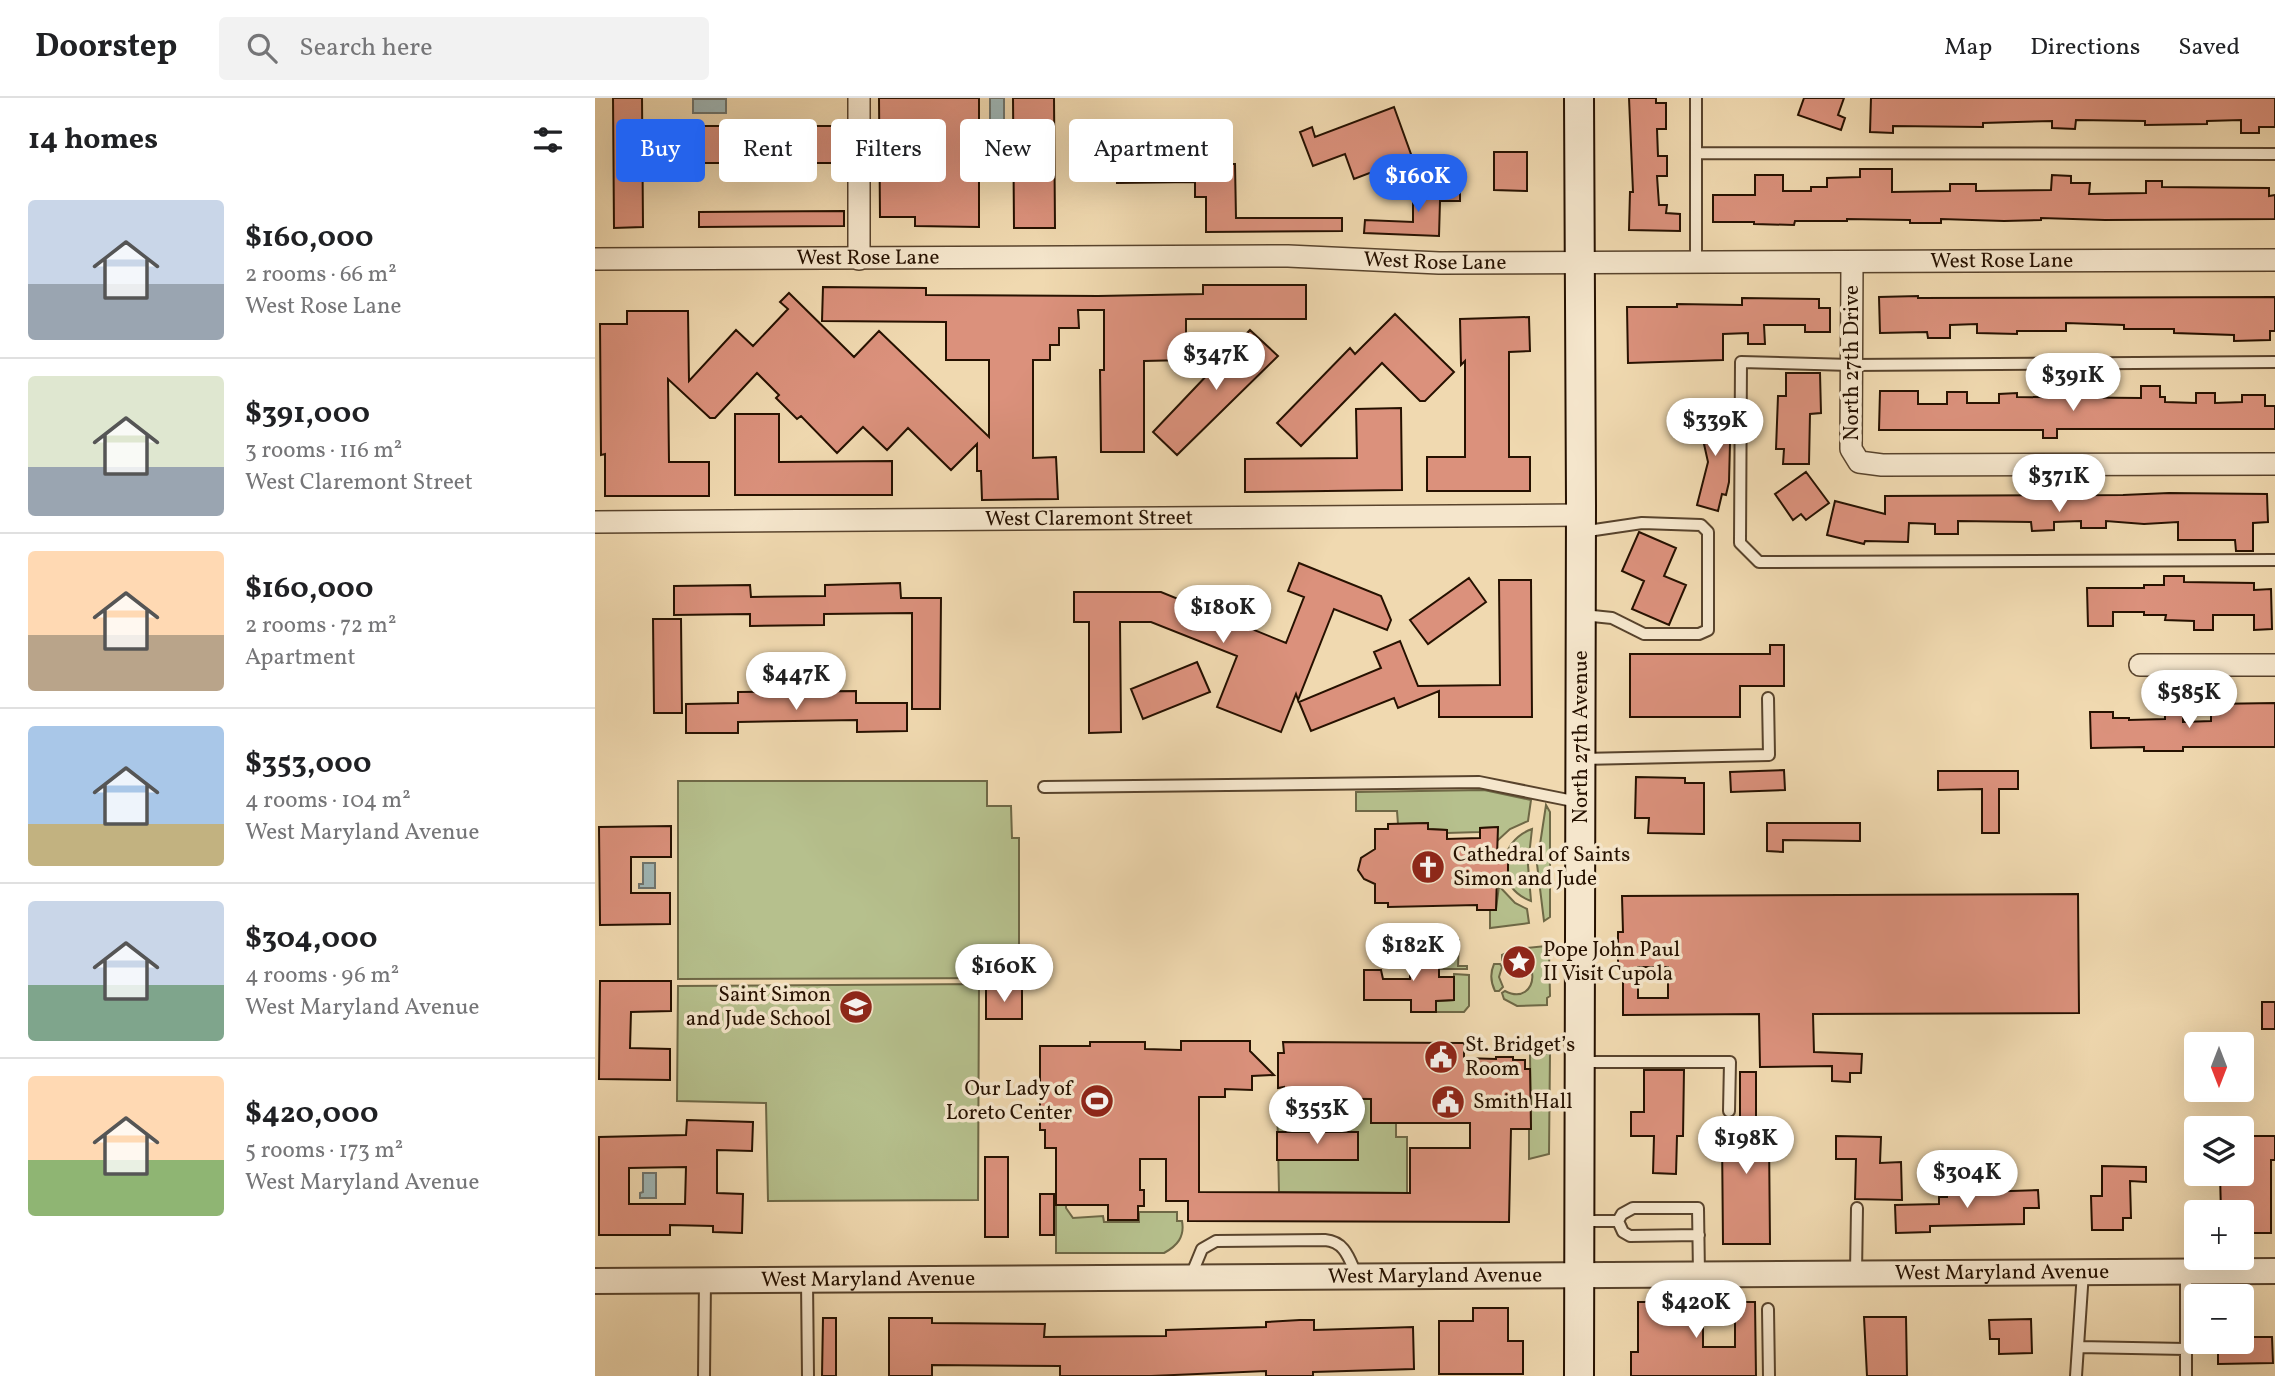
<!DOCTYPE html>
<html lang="en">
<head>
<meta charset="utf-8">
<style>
	:root { --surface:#fff; --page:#f2f2f2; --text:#202124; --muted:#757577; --line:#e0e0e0; --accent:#2563eb }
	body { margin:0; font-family:Vollkorn,serif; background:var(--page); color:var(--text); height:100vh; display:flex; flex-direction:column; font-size:26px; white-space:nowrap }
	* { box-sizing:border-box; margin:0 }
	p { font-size:23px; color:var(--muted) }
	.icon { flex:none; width:38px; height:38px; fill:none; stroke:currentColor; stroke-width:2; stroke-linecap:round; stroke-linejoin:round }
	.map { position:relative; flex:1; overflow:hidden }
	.details { display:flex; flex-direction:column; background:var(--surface); width:595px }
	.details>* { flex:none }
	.banner { position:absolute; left:21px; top:21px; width:665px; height:63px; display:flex; gap:14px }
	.needle { width:46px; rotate:180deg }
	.controls { position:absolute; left:1589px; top:934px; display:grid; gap:14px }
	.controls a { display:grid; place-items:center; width:70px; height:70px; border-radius:7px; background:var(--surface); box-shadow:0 7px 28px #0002; font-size:35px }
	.price { position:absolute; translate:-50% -60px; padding:0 16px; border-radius:24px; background:#fff; color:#222; font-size:23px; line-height:46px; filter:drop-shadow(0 2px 4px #0008) }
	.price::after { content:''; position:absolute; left:50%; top:42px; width:21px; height:16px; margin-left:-10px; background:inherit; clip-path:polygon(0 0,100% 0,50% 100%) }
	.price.selected { background:var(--accent); color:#fff }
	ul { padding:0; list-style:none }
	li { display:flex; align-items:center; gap:21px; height:175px; padding:0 28px }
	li+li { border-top:2px solid var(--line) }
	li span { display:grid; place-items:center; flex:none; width:196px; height:140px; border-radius:7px; color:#555 }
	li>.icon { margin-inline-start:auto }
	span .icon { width:84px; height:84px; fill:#fffc; stroke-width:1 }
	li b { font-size:30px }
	h2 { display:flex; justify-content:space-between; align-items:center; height:84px; padding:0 28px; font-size:30px }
	.chip { padding:0 24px; border-radius:7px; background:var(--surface); box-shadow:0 7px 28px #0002; font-size:24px; line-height:63px }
	.chip.selected { background:var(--accent); color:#fff }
	header { display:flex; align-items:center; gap:42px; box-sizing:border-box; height:98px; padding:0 35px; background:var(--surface); border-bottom:2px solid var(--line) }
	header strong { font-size:33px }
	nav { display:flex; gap:38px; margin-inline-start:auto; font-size:24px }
	.search { width:490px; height:63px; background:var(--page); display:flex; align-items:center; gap:18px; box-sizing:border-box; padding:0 24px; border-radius:7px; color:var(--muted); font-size:26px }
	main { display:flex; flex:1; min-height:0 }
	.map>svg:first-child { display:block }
	.green { fill:#b6c08d; stroke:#6e6846; stroke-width:2 }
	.water { fill:#9fb7b7; stroke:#6f756e; stroke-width:2 }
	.building { fill:#db917c; stroke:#261100; stroke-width:2; fill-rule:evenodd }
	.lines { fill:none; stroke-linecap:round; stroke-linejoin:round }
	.service-casing { stroke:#58432c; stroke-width:14 }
	.minor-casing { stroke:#58432c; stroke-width:24 }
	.tertiary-casing { stroke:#58432c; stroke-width:28 }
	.secondary-casing { stroke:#261100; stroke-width:32 }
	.service { stroke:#f5e6cc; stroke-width:10 }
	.minor { stroke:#f5e6cc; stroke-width:21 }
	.tertiary { stroke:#f5e6cc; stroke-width:24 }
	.secondary { stroke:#f5e6cc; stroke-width:28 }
	.labels { text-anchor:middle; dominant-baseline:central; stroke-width:7; stroke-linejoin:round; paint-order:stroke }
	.street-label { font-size:21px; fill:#261100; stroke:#f5e6cc }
	.poi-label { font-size:21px; fill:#261100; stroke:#f5e6cc; text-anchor:start }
</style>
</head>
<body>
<header>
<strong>Doorstep</strong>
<div class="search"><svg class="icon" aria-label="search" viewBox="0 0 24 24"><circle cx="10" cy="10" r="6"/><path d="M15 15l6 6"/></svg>Search here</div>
<nav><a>Map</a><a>Directions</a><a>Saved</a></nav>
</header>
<main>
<section class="details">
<h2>14 homes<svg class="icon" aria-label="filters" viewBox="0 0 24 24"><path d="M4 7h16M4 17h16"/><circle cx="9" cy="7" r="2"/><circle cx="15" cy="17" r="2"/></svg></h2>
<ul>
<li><span style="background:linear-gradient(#c9d6e8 60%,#9aa5b1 0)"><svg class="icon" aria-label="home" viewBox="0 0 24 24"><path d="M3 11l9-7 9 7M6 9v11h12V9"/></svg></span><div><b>$160,000</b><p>2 rooms · 66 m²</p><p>West Rose Lane</p></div></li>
<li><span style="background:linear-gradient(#dfe7d0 65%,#9aa5b1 0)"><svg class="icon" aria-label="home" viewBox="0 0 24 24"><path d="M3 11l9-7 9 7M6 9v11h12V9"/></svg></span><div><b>$391,000</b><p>3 rooms · 116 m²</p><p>West Claremont Street</p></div></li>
<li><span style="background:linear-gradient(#ffd9b3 60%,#b9a48a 0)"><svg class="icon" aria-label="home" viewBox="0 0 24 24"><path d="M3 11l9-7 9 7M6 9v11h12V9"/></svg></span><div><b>$160,000</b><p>2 rooms · 72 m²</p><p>Apartment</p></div></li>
<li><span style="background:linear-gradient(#a9c7e8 70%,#c2b280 0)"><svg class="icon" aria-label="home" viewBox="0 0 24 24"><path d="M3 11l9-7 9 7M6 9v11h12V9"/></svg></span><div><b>$353,000</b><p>4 rooms · 104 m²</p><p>West Maryland Avenue</p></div></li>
<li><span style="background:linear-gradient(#c9d6e8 60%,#7fa58c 0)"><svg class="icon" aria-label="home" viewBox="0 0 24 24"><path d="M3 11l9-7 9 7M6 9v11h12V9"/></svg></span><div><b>$304,000</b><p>4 rooms · 96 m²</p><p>West Maryland Avenue</p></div></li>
<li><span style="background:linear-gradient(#ffd9b3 60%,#8fb573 0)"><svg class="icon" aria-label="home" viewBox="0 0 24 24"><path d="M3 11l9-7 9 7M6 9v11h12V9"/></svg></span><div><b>$420,000</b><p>5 rooms · 173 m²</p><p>West Maryland Avenue</p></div></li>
</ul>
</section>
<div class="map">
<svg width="1680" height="1278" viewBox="0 0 1680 1278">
	<rect width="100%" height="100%" fill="#f0d9b0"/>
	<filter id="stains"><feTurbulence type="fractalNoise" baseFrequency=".00286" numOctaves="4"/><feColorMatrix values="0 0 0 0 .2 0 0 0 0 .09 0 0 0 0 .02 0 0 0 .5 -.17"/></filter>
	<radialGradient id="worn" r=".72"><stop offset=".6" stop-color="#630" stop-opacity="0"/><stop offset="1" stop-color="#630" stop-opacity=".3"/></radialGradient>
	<path class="green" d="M83,683h309v25h24l1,32h7v140l-341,1z
		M889,692l47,10 -3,21 -18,8 -13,12v-14l-17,1v4l-33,1v-3l-19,-1 -1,-6 -29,1 -1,-13h-41v-19z
		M951,707l4,7v105l-6,4 -7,-57z
		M937,731l-4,36 3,36c-36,-13 -35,-59 1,-72z
		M904,788l16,17 12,6 2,14 -39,5v-18l6,-1z
		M864,842l-1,26h9v3h-28v-27z
		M951,848l3,5 1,45 -3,2v7l-30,1 -13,-7 -2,-6 3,-2c35,18 38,-46 0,-27l-3,-4v-5l14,-6z
		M899,866h6l2,3 -3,10 4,10 -4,4h-4c-5,-10 -5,-18 -1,-27z
		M859,876l15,1v31l-5,6h-28v-11l18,-1z
		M384,886l-1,216 -210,1 -2,-98 -89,-2 1,-115z
		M955,955l-1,101 -20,5v-30h2l-1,-75z
		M682,1000l94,1 25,24v14h11v56l-128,-1z
		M461,1102h10v8l7,10 30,-2 1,6h35v-10h38v9h5c3,16 -5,25 -18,32h-108z"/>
	<path class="water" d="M395,0h14v22h-14z
		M98,1h33v14h-33z
		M48,765h12v25h-16v-4h4z
		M48,1075h13v25h-16v-5l3,-1z"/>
	<path class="building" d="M18,0h29l1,129 -29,1z
		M284,0h100v129l-64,-1v-9h-35z
		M418,0h41l1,130h-41z
		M1034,0h27v5h10v26h-9l1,27h9v20h-10l2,29h8l-1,8 14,1v17l-51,-1 1,-38h3z
		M1209,0h40l-6,17 7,3 -4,12 -43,-15z
		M1276,0h404v29h-16v6h-18v-13l-34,1v3l-62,1v-4l-69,-1 -1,9 -23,-1v-7l-69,2v4l-90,-1v7l-23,-1z
		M799,9l18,50 -58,22 -9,-25 -32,12 -13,-34 12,-5 3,10z
		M75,28h164v37h-164z
		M565,51l35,1v14h40l1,54h106v13l-136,1v-35h-11v-15l-78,1v-33h16v1h27z
		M899,54h33v39l-33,-1z
		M1265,71h32v23l58,-1v-7h26v7l75,-1 1,-15 19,1v7h19l-1,11 57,-1v-12h16v6l107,1v8l6,-1v24l-170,1 -64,-2v2l-37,1 -63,-2v4h-31v-3l-63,-1v2h-52l-1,4 -40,-1v-2h-41v-27h42v-20h28v16h28v-4h16v-9l33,-1z
		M818,90l47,1v12h-20l-1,35 -75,-3 1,-13 48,2z
		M249,113v15l-145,1v-15z
		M608,187h103v34h-120v41l-42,1v91h-43l-1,-82h4v-60h-26l1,18h-20v17h-9v15h-17v98l23,-1 2,42 -76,1 -1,-29h-4v-27l-26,26 -43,-42 -21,22 -24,-23 -26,26 -36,-37 -4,3 -21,-21 3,-3 -22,-22 -42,45h-5l-42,-39 1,83h40v34h-104v-42l-4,1 -1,-131h27v-13h61l1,70 47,-51 17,16 35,-37 -8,-7 9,-9 65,64 25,-26 110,106v-77h-43v-38l-124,-1 1,-34 103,1v7l172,1 105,-2z
		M1323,198v2l357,-1v34h-5v9l-36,1v-6l-60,-2v-4h-50v-4l-58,-2v8h-49v3l-40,-1v-9l-27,1v13h-22l-1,-6 -47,1 -1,-36z
		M1147,200l77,1v9h11v24h-25v-7h-41l1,19h-17v-11l-25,1v26l-95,3 -1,-56h50v-3l65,1z
		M800,216l59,58 -29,29h-5l-38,-38 -81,83 -24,-23 73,-75 5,6z
		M934,219l1,34 -21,1v105h21v34h-103v-34h38v-96l-4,4 -1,-46z
		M655,232l28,26 -101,99 -24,-23z
		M1191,275h34l1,40 -11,1 -1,50h-26l1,-15h-8l2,-53h8z
		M1546,288h19v11h5v5l31,1v-10h19v10l27,-1v-7h23v11h10v23h-218v9h-14v-8h-164l1,-39h38v13h29v-12h20v11h32v-9l18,-1v4l124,1z
		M1123,307l12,38 -1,39 -3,13 -4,-1 -4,17 -21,-6 11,-43 -4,-18 2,-1 -9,-33z
		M806,310l1,82 -157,2v-33l112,-1 -1,-49z
		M140,316h44v48l113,-1v34h-157z
		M1211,374l23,31 -23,17 -5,-6 -8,6 -18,-26z
		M1574,395l98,1 1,28 -15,1v28h-17l-1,-11h-57v-18l-34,2 -38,-3v7h-25v-7l-27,1v8l-22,1 -1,-9 -73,-1v13h-23v-10l-26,-1 -1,19 -43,-1 -1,3 -37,-9 8,-34 50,13v-18l238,-1z
		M1044,434l37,16 -12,28 22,9 -17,40 -37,-16 12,-28 -22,-10z
		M704,465l82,33 10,24 -4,10 -53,-21 -36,91 -2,-6 -15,38 -64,-25 20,-51 -86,-34h-31l1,110 -32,1v-111h-15v-30h87l125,51 18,-46 -16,-6z
		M1569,478h20v6l70,1v7l17,-1 1,40 -18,1v-15h-41v15h-19v-9l-29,-1 1,-5h-22v-3h-31v14h-25l-1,-38h57v-3h20z
		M874,480l17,24 -58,42 -18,-24z
		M904,482h32l1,137h-93v-26l-41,17 -4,-10 -83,33 -12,-29 82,-34 -7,-16 26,-11 18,45 82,-1z
		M305,485l1,15h40l-1,111h-28v-96l-88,1v11l-74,1v-12l-76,1v-29l76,-1 1,12 74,-1v-11z
		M58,521h28l1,94h-28z
		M1175,547h14v41h-44v31h-110v-63h140z
		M602,564l13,30 -67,27 -12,-30z
		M261,593v12h51v28l-50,1v-12l-119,2v11h-52v-29l52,-1v-11z
		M1680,605v44h-92v4h-39v-4l-53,1 -1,-36h23v6h16v2l36,-1v-5l18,-1v9l28,-1v-17z
		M1189,672l1,20 -54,2 -1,-20z
		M1343,673h80v18h-19v44h-17v-44l-44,1z
		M1041,679l49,1v5h19v51l-56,-1 1,-15h-14z
		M833,725v6l19,1v9l33,-1v-10l18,-1 -1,30h11v18l-11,1 -1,34h-19v-5l-89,2v-4h-13v-19l-11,-5 -6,-9 3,-12 14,-9v-20h13v-5z
		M1172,725h93v18l-77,-1v12l-16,-1z
		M76,728v31h-40v36h39v31l-70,1 -1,-98z
		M1483,796l1,119 -266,1 1,38 48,2 -1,19h-11v9l-18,-1v-15l-72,1 -1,-53 -136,1v-48h-5v-35h5l-1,-36zM1043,869h30v31h-30z
		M815,850l29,2v27h15v23l-18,1v11h-25v-12h-47v-30h17l2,9h27z
		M5,883h71v30l-40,1 -1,36 40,1v31l-71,-1z
		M391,891h36v30h-36z
		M1667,904h13v27h-13z
		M586,943h69v10l24,24 -22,1v14l-27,-1v8h-26v95l211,1v-45h60v-25h-99v-24l-87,-1v-11l-6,1v-35h6l-1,-11 181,1v15l32,1v-2h17v3h12v9h5l1,60h-20l-2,93 -321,-1v-20h-22v-42h-26v31h4v16h-6v14h-30v-15h-52v-57h-11v-18h-5v-84h50v-4h55v7l36,1z
		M1049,972h40l-1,66h-6l-1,38 -23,-1 1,-37h-23v-24h13z
		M1145,974h16v64h13l1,108h-47l-1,-108h18z
		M92,1022l66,2 -1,29 -35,-1v43l26,1 -1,39 -29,-1v-6l-43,-1v10h-71v-98l87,-2zM91,1069l-1,37h-56v-36z
		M682,1034h81v28h-81z
		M1241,1038l45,1 -1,26 21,-1 1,38 -47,-1 1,-40h-20z
		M1647,1038h33v24h-4v73h-29v-20h-21l-1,-39h22z
		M390,1059h23v80h-23z
		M1507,1068l44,1v15l-16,-1 1,37h-8v12h-31l-1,-34h11z
		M1386,1089v5l57,-2 1,18h-15v16l-94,2v6l-34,1 -1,-28 44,-1v-7h8v-9z
		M445,1096h14v41h-14z
		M1043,1204h117l1,74h-125v-24h7zM1108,1221h32v28h-32z
		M878,1210h35v33h15v33h-84v-53h34z
		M1269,1219h42l1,59h-40z
		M228,1220h13v58h-14z
		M294,1220h43v5l113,1 -1,13 122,-1v-6l100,-3v-5l34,-2h14v10l99,-3 1,42 -101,3v4h-47v-5l-115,5h-91v-10l-128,-1v11h-43z
		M1436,1221l1,34 -33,1v-15h-9l-1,-19z
		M1647,1239h30l1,26 -55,1v-22h24z"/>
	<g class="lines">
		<g class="service-casing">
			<path id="service" d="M1101,0v164
				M1102,55l578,1
				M1680,264l-424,3 -110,-3 -1,181 19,19 516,-2
				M986,434l61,-9 59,2 7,7v98l-9,4h-55l-32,-16 -29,-3
				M986,661l188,-4 -1,-57
				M449,689l435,-5 99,20
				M985,964h150l-1,49
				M985,1123h38
				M1023,1123l4,-7 11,-6h65l1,66
				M1023,1123l5,11 7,4 69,-1
				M1591,1174v104
				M1261,1175l1,-65
				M595,1180l12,-29 14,-8 109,-1c21,2 24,19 32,36
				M212,1183l1,95
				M1173,1211l1,67
				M1483,1249l108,2
				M109,1278l1,-95
				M1481,1278l7,-104"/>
		</g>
		<g class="minor-casing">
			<g id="minor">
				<path d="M264,0v161"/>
				<path id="s1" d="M0,161l693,-3 151,7 836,-3"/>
				<path d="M1257,164l-1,187 8,13 23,3 393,-1"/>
				<path id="s2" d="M0,424l986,-7"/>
				<path d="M1545,567h135"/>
			</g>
		</g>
		<g class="tertiary-casing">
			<g id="tertiary">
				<path id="s3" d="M0,1183l1680,-10"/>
			</g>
		</g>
		<g class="secondary-casing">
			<path id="secondary" d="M984,0l2,407 -2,871"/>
		</g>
		<use href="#service" class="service"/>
		<use href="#minor" class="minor"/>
		<use href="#tertiary" class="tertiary"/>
		<use href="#secondary" class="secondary"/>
	</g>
	<defs>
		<g id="church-disc" transform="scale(1.75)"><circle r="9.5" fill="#8f2418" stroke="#f5e6cc"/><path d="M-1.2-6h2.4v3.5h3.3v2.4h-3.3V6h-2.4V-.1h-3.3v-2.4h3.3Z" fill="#fff"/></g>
		<g id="sight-disc" transform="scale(1.75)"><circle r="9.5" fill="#8f2418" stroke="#f5e6cc"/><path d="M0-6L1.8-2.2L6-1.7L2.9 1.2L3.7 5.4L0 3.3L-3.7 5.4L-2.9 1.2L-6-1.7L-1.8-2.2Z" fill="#fff"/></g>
		<g id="school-disc" transform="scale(1.75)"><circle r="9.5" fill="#8f2418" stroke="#f5e6cc"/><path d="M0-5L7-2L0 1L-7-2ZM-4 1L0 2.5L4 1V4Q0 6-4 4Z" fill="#fff"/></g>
		<g id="civic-disc" transform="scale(1.75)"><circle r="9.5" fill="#8f2418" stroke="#f5e6cc"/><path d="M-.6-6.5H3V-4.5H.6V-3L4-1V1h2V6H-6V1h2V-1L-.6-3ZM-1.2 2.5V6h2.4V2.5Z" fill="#fff"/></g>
		<g id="stadium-disc" transform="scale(1.75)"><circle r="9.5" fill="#8f2418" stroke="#f5e6cc"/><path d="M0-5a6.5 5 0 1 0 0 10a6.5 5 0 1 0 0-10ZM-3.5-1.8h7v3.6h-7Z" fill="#fff"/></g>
	</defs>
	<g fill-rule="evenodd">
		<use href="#church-disc" x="833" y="769"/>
		<use href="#sight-disc" x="924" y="864"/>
		<use href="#school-disc" x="261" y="909"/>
		<use href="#civic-disc" x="846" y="959"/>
		<use href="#stadium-disc" x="502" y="1003"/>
		<use href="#civic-disc" x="853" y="1004"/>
	</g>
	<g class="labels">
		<g class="street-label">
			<text stroke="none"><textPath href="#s1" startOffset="273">West Rose Lane</textPath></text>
			<text stroke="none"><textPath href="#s1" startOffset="840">West Rose Lane</textPath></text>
			<text stroke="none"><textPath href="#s1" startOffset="1407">West Rose Lane</textPath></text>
			<text transform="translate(1257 265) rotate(-90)">North 27th Drive</text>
			<text stroke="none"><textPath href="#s2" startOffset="494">West Claremont Street</textPath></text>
			<text transform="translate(986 639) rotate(-90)">North 27th Avenue</text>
			<text stroke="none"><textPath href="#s3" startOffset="1407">West Maryland Avenue</textPath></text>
			<text stroke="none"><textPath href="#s3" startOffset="840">West Maryland Avenue</textPath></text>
			<text stroke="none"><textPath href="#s3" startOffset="273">West Maryland Avenue</textPath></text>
		</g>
		<g class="poi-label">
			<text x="858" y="757">Cathedral of Saints<tspan x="858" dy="24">Simon and Jude</tspan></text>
			<text x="948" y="852">Pope John Paul<tspan x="948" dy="24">II Visit Cupola</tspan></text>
			<text x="236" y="897" text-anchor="end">Saint Simon<tspan x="236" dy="24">and Jude School</tspan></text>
			<text x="870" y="947">St. Bridget’s<tspan x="870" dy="24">Room</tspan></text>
			<text x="477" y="991" text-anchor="end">Our Lady of<tspan x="477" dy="24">Loreto Center</tspan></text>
			<text x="878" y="1004">Smith Hall</text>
		</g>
	</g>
	<rect width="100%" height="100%" filter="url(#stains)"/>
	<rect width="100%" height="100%" fill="url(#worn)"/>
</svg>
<div class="controls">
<a><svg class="needle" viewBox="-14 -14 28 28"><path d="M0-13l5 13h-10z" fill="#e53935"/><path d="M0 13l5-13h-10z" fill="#757577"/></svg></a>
<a><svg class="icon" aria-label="layers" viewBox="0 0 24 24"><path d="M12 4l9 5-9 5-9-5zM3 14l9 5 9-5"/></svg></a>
<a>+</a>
<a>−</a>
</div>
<b class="price selected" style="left:823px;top:116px">$160K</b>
<b class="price" style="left:621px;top:294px">$347K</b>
<b class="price" style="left:1478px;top:315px">$391K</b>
<b class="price" style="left:1120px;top:360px">$339K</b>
<b class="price" style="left:1464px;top:416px">$371K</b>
<b class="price" style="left:628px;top:547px">$180K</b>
<b class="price" style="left:201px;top:614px">$447K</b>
<b class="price" style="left:1594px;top:632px">$585K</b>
<b class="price" style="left:818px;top:885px">$182K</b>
<b class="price" style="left:409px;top:906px">$160K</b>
<b class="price" style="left:722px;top:1048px">$353K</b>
<b class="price" style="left:1151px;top:1078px">$198K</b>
<b class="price" style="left:1372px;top:1112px">$304K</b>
<b class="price" style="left:1101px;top:1242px">$420K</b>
<div class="banner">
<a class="chip selected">Buy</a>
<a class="chip">Rent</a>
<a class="chip">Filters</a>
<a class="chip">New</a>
<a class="chip">Apartment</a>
</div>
</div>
</main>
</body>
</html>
